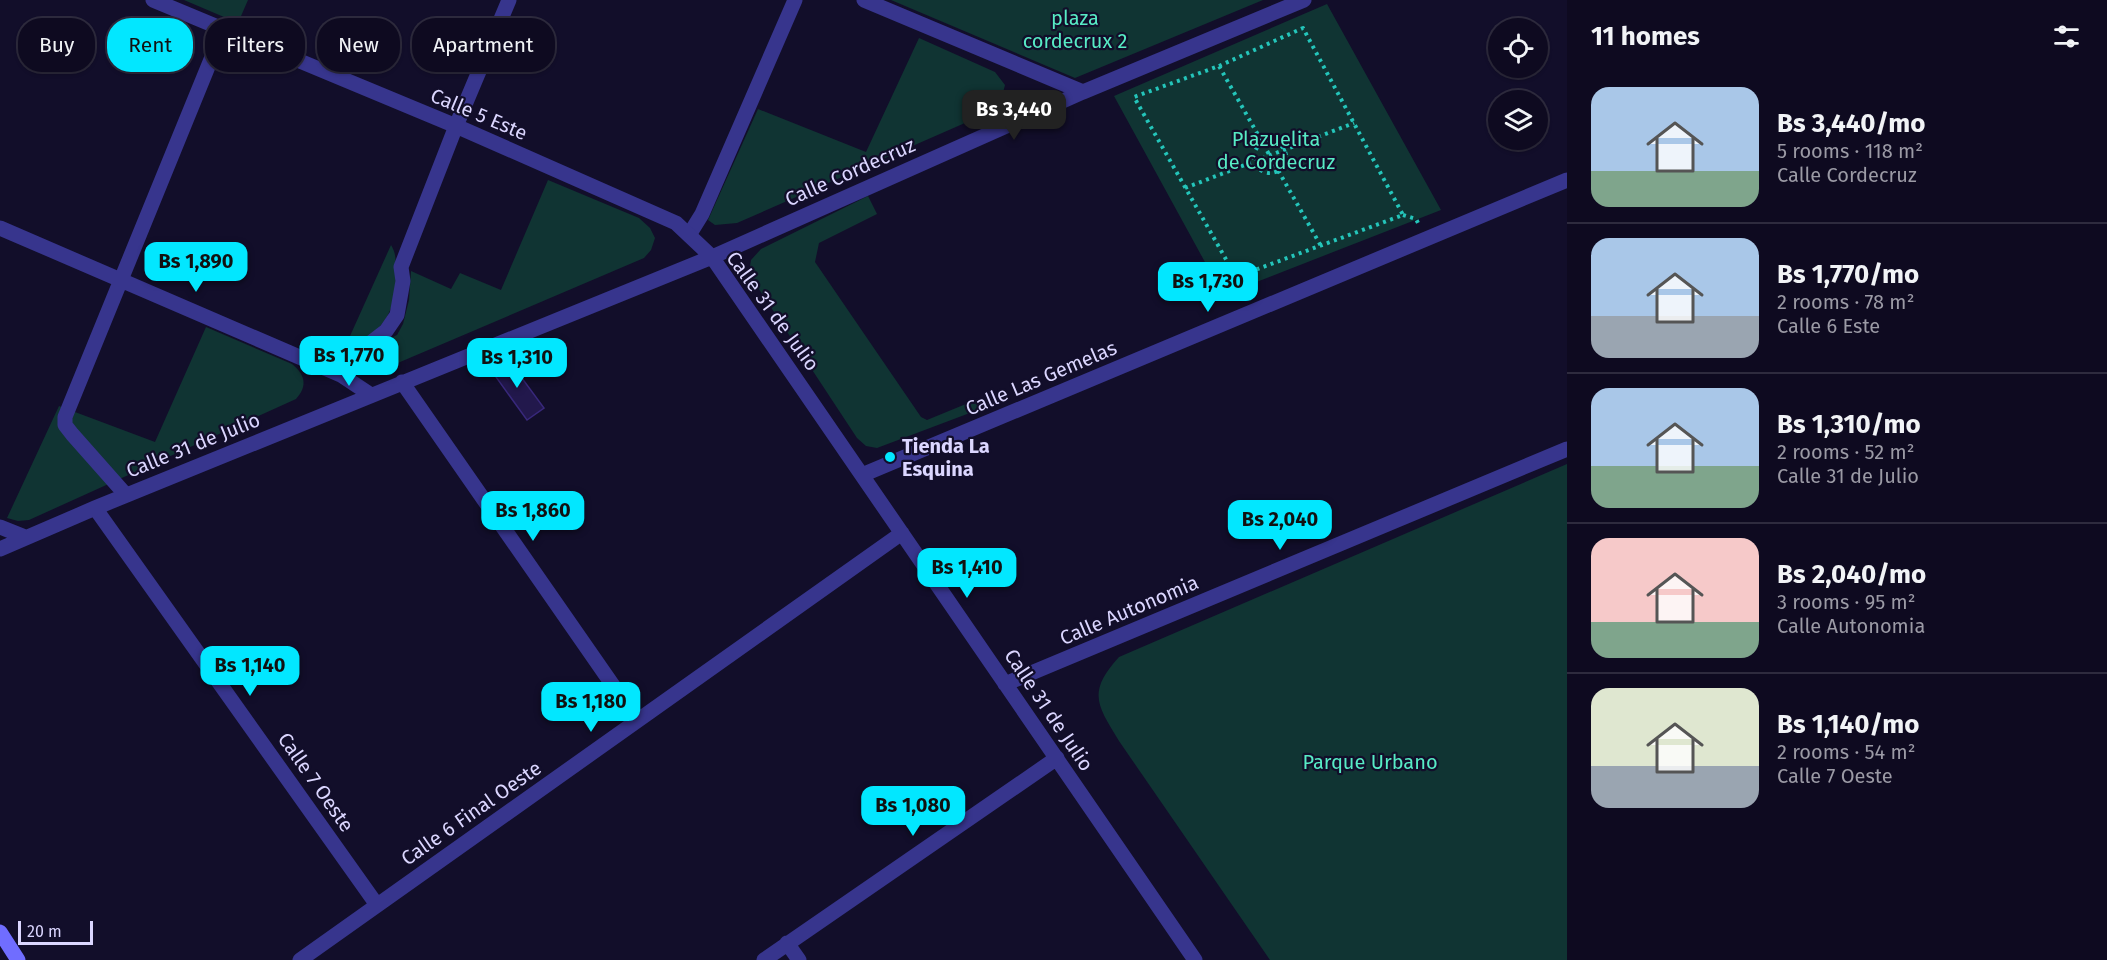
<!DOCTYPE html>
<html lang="en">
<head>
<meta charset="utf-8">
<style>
	:root { --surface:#0e0a20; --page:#171329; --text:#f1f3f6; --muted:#9b9aa5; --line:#2e2b3e; --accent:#02e7ff }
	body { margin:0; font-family:"Fira Sans",sans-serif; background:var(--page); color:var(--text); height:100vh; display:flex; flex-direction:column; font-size:22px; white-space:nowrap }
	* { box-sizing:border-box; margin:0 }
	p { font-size:20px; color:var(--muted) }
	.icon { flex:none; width:33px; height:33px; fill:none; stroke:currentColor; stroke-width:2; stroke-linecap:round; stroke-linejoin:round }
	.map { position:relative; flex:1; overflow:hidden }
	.side { display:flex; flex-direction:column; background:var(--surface); width:540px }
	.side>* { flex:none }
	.hud { position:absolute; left:18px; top:18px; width:570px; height:54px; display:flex; gap:12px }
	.controls { position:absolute; left:1488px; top:18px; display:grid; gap:12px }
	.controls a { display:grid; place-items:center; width:60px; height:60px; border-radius:50%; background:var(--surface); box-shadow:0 2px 4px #0004,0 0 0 2px var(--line); font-size:30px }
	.scale { position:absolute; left:18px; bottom:15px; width:75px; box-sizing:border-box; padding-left:6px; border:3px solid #dbd6ff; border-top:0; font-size:16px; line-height:21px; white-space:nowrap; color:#dbd6ff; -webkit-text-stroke:4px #120e2a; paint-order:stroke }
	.price { position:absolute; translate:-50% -51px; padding:0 14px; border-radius:12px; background:var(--accent); color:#111; font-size:20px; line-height:39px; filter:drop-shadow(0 2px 3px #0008) }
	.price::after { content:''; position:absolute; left:50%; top:36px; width:18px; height:14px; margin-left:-9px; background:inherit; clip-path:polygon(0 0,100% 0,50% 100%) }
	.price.current { background:#222; color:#fff }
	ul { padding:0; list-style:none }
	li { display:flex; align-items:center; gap:18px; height:150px; padding:0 24px }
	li+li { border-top:2px solid var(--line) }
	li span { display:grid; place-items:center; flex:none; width:168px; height:120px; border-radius:18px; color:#555 }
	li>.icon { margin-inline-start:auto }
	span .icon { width:72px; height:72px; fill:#fffc; stroke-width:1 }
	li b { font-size:26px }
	h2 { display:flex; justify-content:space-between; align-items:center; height:72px; padding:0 24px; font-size:26px }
	.pill { padding:0 21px; border-radius:24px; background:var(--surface); box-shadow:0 2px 4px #0004,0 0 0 2px var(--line); font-size:21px; line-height:54px }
	.pill.current { background:var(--accent); color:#111 }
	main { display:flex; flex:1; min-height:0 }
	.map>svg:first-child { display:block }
	.green { fill:#103433 }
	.building { fill:#22184c; stroke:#38287b; stroke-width:1.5 }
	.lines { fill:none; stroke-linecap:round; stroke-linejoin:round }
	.path { stroke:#24c5ba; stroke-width:4; stroke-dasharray:3 4.5; stroke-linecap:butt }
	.pedestrian { stroke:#37358d; stroke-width:15 }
	.minor { stroke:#37358d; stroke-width:15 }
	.secondary { stroke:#706dff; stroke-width:15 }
	.poi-dot { fill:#02e7ff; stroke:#120e2a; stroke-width:2 }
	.labels { text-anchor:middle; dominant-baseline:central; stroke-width:4.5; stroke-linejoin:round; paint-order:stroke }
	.park-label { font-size:20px; fill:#57ebc5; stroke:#120e2a }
	.street-label { font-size:20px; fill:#dbd6ff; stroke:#120e2a }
	.poi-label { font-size:20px; font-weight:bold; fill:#dbd6ff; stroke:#120e2a; text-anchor:start }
</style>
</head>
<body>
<main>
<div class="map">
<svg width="1567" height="960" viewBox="0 0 1567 960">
	<rect width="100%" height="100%" fill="#120e2a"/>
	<path class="green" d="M184,0h64l-10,23z
		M891,0h372l-188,78z
		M1327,4l114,206 -218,85 -109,-199z
		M919,38l76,34 10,13c-3,12 -5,18 -15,27l-253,111 -22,2 -7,-5 50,-111 108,43z
		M548,180l91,38 11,10 5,10 -4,12 -7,8 -258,110 -12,3 -17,-6 6,-8 13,-6 13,-12 8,-4 6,-11 6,-24 2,-29 40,18 9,-16 41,17z
		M868,196l9,18 -58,29 -4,19 106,155 6,3 51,-21 5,9 -106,40 -11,-2 -9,-8 -108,-164 2,-14 10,-11z
		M391,245c6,10 4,15 5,26 1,48 -16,57 -50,85h-5z
		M206,327l86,37c13,10 16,22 4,35l-267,121 -11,1 -11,-3 52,-112 96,36z
		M1567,464v496h-297l-151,-219c-22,-36 -32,-49 0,-84z"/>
	<path class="building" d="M511,358l2,8 31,42 -17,12 -31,-43 -4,-12z"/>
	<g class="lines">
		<path class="path" d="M1219,66l84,-38 100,187 -167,62 -102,-180 85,-31 102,180
			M1254 157a16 16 0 1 1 32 0a16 16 0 1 1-32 0Z
			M1185,188l169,-65
			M1403,215l13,4 2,4
			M1236,277l-1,13 2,8"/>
		<path class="pedestrian" d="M456,126l53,-126
			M689,235l13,-21 93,-214"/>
		<path class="minor" d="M153,0l303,126 220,97 36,34 483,703
			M864,0l219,92
			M0,228l341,147 30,20
			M341,375l10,-17 35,-27 11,-16 6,-34 -2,-14 55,-141
			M402,382l235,338
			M862,475l705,-295
			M126,495l-54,-61 -7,-9v-8l158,-387
			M95,508l282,397
			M0,527l25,10
			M0,549l95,-41 617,-251 371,-165 221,-92
			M1005,684l562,-235
			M787,943l12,17
			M300,960l602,-427
			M764,960l293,-202"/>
		<path class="secondary" d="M0,932l18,28"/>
	</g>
	<circle class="poi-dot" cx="890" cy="457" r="6"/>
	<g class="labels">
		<g class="park-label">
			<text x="1075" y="18">plaza<tspan x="1075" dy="23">cordecrux 2</tspan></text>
			<text x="1276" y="139">Plazuelita<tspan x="1276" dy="23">de Cordecruz</tspan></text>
			<text x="1370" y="762">Parque Urbano</text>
		</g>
		<g class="street-label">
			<text transform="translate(479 114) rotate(23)">Calle 5 Este</text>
			<text transform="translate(850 172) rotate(-24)">Calle Cordecruz</text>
			<text transform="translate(773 311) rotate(54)">Calle 31 de Julio</text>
			<text transform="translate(1041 378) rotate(-23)">Calle Las Gemelas</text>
			<text transform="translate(193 445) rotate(-22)">Calle 31 de Julio</text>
			<text transform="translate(1129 610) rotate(-23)">Calle Autonomia</text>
			<text transform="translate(1049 710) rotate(56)">Calle 31 de Julio</text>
			<text transform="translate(316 782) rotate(55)">Calle 7 Oeste</text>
			<text transform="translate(471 813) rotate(-35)">Calle 6 Final Oeste</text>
		</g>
		<g class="poi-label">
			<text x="902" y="446">Tienda La<tspan x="902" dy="23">Esquina</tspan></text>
		</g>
	</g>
</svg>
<div class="controls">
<a><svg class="icon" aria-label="locate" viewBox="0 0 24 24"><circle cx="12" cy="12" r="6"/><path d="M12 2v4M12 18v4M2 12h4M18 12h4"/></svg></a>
<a><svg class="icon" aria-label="layers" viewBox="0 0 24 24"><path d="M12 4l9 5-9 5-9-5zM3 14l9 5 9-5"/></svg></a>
</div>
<div class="scale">20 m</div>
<b class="price current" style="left:1014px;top:141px">Bs 3,440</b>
<b class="price" style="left:196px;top:293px">Bs 1,890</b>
<b class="price" style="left:1208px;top:313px">Bs 1,730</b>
<b class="price" style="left:349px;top:387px">Bs 1,770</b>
<b class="price" style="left:517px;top:389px">Bs 1,310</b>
<b class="price" style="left:533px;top:542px">Bs 1,860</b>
<b class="price" style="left:1280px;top:551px">Bs 2,040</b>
<b class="price" style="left:967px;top:599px">Bs 1,410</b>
<b class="price" style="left:250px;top:697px">Bs 1,140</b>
<b class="price" style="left:591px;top:733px">Bs 1,180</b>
<b class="price" style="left:913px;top:837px">Bs 1,080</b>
<div class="hud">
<a class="pill">Buy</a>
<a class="pill current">Rent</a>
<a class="pill">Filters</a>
<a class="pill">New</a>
<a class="pill">Apartment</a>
</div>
</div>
<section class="side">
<h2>11 homes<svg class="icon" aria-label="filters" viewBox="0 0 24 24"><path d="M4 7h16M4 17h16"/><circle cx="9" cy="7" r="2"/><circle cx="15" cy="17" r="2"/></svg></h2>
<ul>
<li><span style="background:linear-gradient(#a9c7e8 70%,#7fa58c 0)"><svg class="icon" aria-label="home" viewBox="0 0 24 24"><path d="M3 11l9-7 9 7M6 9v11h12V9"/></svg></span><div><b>Bs 3,440/mo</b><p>5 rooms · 118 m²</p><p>Calle Cordecruz</p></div></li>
<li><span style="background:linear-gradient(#a9c7e8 65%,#9aa5b1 0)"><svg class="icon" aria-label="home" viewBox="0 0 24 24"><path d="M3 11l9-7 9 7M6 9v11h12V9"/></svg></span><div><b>Bs 1,770/mo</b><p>2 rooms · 78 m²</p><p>Calle 6 Este</p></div></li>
<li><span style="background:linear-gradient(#a9c7e8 65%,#7fa58c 0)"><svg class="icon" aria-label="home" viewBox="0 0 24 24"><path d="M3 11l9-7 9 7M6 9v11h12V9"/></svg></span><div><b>Bs 1,310/mo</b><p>2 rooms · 52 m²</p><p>Calle 31 de Julio</p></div></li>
<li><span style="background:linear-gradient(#f6c9c9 70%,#7fa58c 0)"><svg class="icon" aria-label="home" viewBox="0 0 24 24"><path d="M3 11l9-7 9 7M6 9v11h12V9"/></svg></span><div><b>Bs 2,040/mo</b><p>3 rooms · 95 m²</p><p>Calle Autonomia</p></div></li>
<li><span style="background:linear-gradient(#dfe7d0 65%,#9aa5b1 0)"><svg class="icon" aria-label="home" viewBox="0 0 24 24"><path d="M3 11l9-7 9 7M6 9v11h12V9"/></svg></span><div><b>Bs 1,140/mo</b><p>2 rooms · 54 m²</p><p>Calle 7 Oeste</p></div></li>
</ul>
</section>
</main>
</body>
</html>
